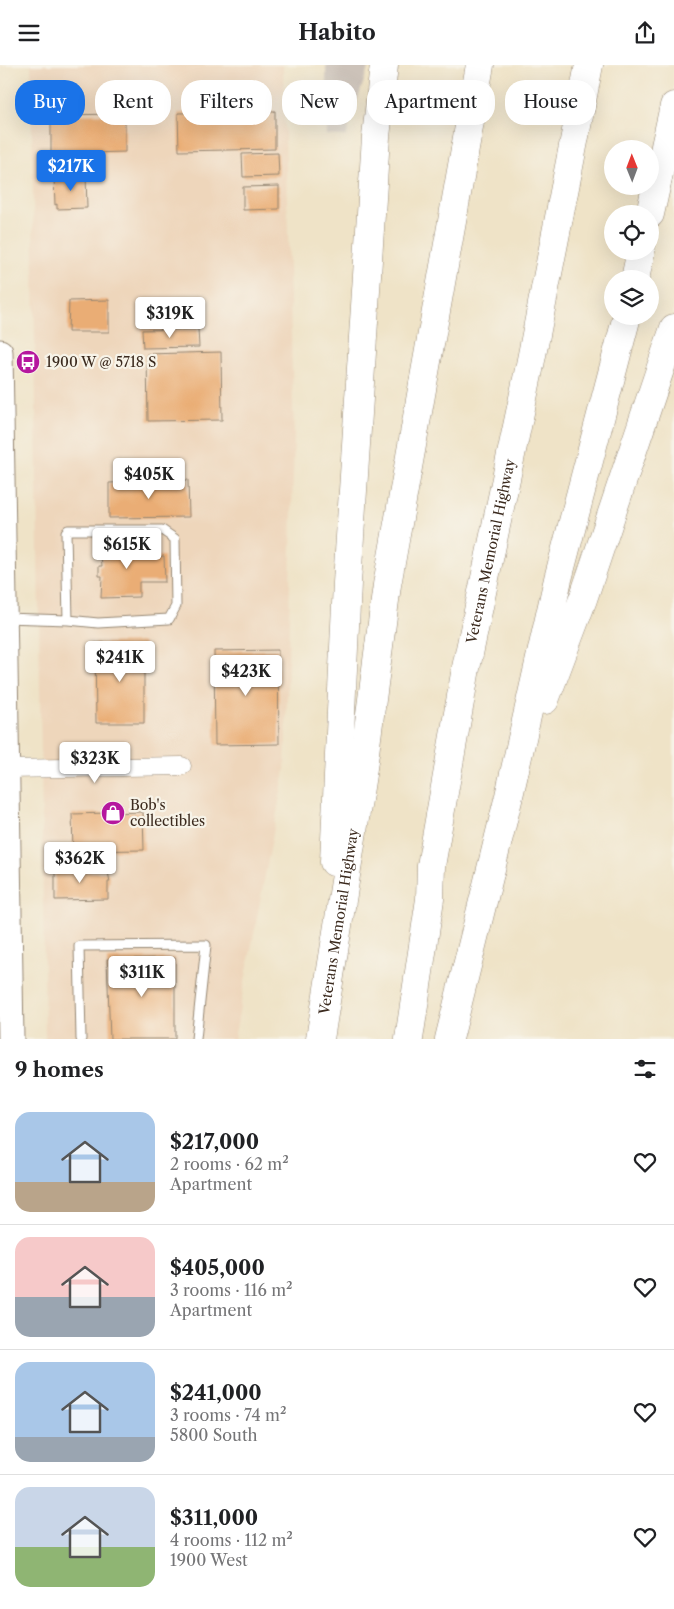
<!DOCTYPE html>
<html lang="en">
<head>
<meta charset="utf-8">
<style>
	:root { --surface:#fff; --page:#f2f2f2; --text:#202124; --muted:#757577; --line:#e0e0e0; --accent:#1a73e8 }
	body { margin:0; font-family:"Libre Caslon Text",serif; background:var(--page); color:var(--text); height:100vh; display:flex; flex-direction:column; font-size:19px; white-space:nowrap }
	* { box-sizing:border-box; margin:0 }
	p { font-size:16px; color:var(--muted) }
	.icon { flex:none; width:28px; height:28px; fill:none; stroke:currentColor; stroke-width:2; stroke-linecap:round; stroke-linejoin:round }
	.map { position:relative; height:974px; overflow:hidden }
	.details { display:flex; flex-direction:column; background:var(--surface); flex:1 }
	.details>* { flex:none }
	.guide { position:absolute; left:15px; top:15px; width:645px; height:45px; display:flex; gap:10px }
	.needle { width:32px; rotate:359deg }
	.tools { position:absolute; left:604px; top:75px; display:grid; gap:10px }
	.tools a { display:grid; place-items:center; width:55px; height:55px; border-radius:50%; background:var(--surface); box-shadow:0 5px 20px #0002; font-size:25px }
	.price { position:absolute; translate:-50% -42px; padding:0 11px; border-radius:5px; background:#fff; color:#222; font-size:16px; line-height:32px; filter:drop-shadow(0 1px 2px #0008) }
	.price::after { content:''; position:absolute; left:50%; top:30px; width:15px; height:11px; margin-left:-8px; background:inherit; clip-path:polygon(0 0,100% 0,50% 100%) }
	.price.current { background:var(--accent); color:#fff }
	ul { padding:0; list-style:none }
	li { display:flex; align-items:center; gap:15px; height:125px; padding:0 15px }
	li+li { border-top:1px solid var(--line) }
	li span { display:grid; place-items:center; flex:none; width:140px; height:100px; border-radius:15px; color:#555 }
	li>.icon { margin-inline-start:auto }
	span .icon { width:60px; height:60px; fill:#fffc; stroke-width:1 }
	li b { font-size:21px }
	h2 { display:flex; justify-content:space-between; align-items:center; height:60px; padding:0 15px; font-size:21px }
	.tag { padding:0 18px; border-radius:20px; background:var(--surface); box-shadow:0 5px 20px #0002; font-size:18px; line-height:45px }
	.tag.current { background:var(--accent); color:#fff }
	header { display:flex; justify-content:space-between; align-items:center; height:65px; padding:0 15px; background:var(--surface); font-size:22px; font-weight:700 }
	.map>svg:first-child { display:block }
	.built { fill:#eed6bb }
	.industrial { fill:#ccc2b9 }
	.building { fill:#eaad75 }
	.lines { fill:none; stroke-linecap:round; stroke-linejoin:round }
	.lane-casing { stroke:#958672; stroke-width:11 }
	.street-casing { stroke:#958672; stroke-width:19 }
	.secondary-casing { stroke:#958672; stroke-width:27 }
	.highway-casing { stroke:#958672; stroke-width:29 }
	.lane { stroke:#fff; stroke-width:9 }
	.street { stroke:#fff; stroke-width:18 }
	.secondary { stroke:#fff; stroke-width:25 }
	.highway { stroke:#fff; stroke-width:28 }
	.labels { text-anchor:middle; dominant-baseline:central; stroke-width:4.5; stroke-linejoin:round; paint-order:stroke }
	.poi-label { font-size:14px; fill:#3b2a1e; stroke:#f7f3e8; text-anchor:start }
	.street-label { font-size:14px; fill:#3b2a1e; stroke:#f7f3e8 }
</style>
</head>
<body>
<header><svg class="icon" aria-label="menu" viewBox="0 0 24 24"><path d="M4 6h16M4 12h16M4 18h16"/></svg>Habito<svg class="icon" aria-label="share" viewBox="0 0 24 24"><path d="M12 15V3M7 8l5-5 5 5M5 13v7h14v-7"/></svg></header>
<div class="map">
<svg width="674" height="974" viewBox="0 0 674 974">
	<rect width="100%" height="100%" fill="#f7f3e8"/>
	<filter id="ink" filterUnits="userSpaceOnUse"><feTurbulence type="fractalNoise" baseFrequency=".02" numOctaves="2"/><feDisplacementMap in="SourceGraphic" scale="10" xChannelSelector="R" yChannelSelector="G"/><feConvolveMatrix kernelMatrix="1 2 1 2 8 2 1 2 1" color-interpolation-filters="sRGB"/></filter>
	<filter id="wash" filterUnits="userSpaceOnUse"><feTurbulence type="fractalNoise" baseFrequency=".0096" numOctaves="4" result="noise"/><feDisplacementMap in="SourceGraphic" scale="20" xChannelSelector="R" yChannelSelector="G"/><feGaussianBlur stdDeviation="1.12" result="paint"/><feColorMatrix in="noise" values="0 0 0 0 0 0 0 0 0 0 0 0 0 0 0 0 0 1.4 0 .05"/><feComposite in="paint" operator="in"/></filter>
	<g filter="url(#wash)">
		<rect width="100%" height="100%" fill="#efe3c7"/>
		<path class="built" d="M31,0h252l11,372 -9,333 -51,269h-189z"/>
		<path class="industrial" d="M326,0h43l-23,71 -19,-1z"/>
		<g id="blocks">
			<path class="building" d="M275,46v38l-96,2 -1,-38z
				M125,49v38l-74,2v-39z
				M278,88l1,23 -36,1 -1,-23z
				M86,111l1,32 -30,1v-5l-2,1 -1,-28z
				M279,121v23l-36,1v-23z
				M109,235v32h-41l1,-31z
				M198,264l1,18 -56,1 -1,-18z
				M221,287l1,68 -74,1 -1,-67z
				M188,415l1,37 -80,1v-35z
				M136,476l2,16 26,-1 1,26h-26v15l-38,1 1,-22h-3v-10h3l-2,-24z
				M144,577v81h-48l-1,-80z
				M278,585l1,94 -64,1 -1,-94z
				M143,747l1,38 -71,1 -1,-37z
				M55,799h16v8h37l2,10h-2v17l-53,1z
				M175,893v81h-65l-3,-80z"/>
		</g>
	</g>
	<g filter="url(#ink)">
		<use href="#blocks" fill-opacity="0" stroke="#958672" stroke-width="1"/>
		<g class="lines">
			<g class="lane-casing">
				<path id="lane" d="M5,553l63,2 30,3 71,-4 7,-13 -1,-67 -13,-9h-94l-2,2 2,88
					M81,974l-2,-93 127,-1 -10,94"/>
			</g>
			<g class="street-casing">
				<path id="street" d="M7,704l175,-3"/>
			</g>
			<g class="secondary-casing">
				<path id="secondary" d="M0,287l11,687"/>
			</g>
			<g class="highway-casing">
				<g id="highway">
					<path d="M650,149l24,-108"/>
					<path d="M635,214l6,-28"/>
					<path d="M545,635l38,-101 91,-271"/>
					<path d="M334,797l13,-279 29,-446 8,-72"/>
					<path id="s1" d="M320,974l43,-271 24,-183 93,-520"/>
					<path id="s2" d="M409,974l21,-140 1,-33 35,-198 64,-303 59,-300"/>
					<path d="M449,974l60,-243 49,-217 69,-263"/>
				</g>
			</g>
			<use href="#lane" class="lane"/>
			<use href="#street" class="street"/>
			<use href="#secondary" class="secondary"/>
			<use href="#highway" class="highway"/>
		</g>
	</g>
	<defs>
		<g id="bus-disc" transform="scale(1.25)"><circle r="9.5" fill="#b5179e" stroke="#f7f3e8"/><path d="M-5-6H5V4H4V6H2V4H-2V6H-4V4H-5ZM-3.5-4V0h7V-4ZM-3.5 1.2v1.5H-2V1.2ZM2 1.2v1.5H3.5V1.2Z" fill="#fff"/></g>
		<g id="shop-disc" transform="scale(1.25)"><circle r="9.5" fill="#b5179e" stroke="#f7f3e8"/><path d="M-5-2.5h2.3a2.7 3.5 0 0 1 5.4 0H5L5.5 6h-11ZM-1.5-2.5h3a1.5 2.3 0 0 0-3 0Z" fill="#fff"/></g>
	</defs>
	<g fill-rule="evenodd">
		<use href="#bus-disc" x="28" y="297"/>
		<use href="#shop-disc" x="113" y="748"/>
	</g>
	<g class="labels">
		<g class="poi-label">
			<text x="46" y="297">1900 W @ 5718 S</text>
			<text x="130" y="740">Bob's<tspan x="130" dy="16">collectibles</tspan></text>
		</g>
		<g class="street-label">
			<text stroke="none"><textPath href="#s2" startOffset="495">Veterans Memorial Highway</textPath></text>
			<text stroke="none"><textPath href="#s1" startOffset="119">Veterans Memorial Highway</textPath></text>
		</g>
	</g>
</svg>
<div class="tools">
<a><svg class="needle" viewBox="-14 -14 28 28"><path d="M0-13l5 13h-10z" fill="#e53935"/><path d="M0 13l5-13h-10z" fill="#757577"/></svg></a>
<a><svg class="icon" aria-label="locate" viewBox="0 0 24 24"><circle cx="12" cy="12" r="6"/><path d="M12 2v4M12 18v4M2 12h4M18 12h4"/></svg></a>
<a><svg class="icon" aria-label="layers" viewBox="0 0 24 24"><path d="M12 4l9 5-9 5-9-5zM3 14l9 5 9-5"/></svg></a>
</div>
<b class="price current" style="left:71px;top:127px">$217K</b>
<b class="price" style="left:170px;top:274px">$319K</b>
<b class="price" style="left:149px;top:435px">$405K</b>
<b class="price" style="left:127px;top:505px">$615K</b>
<b class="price" style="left:120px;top:618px">$241K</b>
<b class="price" style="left:246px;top:632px">$423K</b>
<b class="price" style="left:95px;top:719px">$323K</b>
<b class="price" style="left:80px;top:819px">$362K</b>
<b class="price" style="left:142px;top:933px">$311K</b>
<div class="guide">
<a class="tag current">Buy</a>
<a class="tag">Rent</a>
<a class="tag">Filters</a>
<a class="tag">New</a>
<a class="tag">Apartment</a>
<a class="tag">House</a>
</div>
</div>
<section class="details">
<h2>9 homes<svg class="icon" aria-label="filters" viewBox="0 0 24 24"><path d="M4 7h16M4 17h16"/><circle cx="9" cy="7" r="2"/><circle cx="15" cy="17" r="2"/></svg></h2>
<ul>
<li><span style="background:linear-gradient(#a9c7e8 70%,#b9a48a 0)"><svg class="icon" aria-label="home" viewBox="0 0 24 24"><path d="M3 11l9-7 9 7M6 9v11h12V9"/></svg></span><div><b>$217,000</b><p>2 rooms · 62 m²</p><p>Apartment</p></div><svg class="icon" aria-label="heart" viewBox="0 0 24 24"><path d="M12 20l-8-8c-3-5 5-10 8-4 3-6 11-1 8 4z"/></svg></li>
<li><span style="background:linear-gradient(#f6c9c9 60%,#9aa5b1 0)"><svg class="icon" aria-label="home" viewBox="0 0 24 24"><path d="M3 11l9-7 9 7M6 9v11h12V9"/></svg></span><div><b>$405,000</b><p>3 rooms · 116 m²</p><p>Apartment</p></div><svg class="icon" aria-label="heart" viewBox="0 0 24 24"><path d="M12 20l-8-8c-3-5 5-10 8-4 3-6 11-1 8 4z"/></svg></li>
<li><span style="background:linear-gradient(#a9c7e8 75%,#9aa5b1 0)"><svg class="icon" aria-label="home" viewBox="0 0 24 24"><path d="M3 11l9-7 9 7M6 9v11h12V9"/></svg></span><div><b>$241,000</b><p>3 rooms · 74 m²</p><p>5800 South</p></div><svg class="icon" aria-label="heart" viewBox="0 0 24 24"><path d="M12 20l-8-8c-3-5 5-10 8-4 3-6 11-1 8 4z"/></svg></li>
<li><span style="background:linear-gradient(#c9d6e8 60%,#8fb573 0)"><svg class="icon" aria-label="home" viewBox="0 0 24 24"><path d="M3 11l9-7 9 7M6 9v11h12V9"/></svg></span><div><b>$311,000</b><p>4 rooms · 112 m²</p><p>1900 West</p></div><svg class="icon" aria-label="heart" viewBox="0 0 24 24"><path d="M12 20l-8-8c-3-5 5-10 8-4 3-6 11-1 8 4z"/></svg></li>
</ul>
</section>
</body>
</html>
